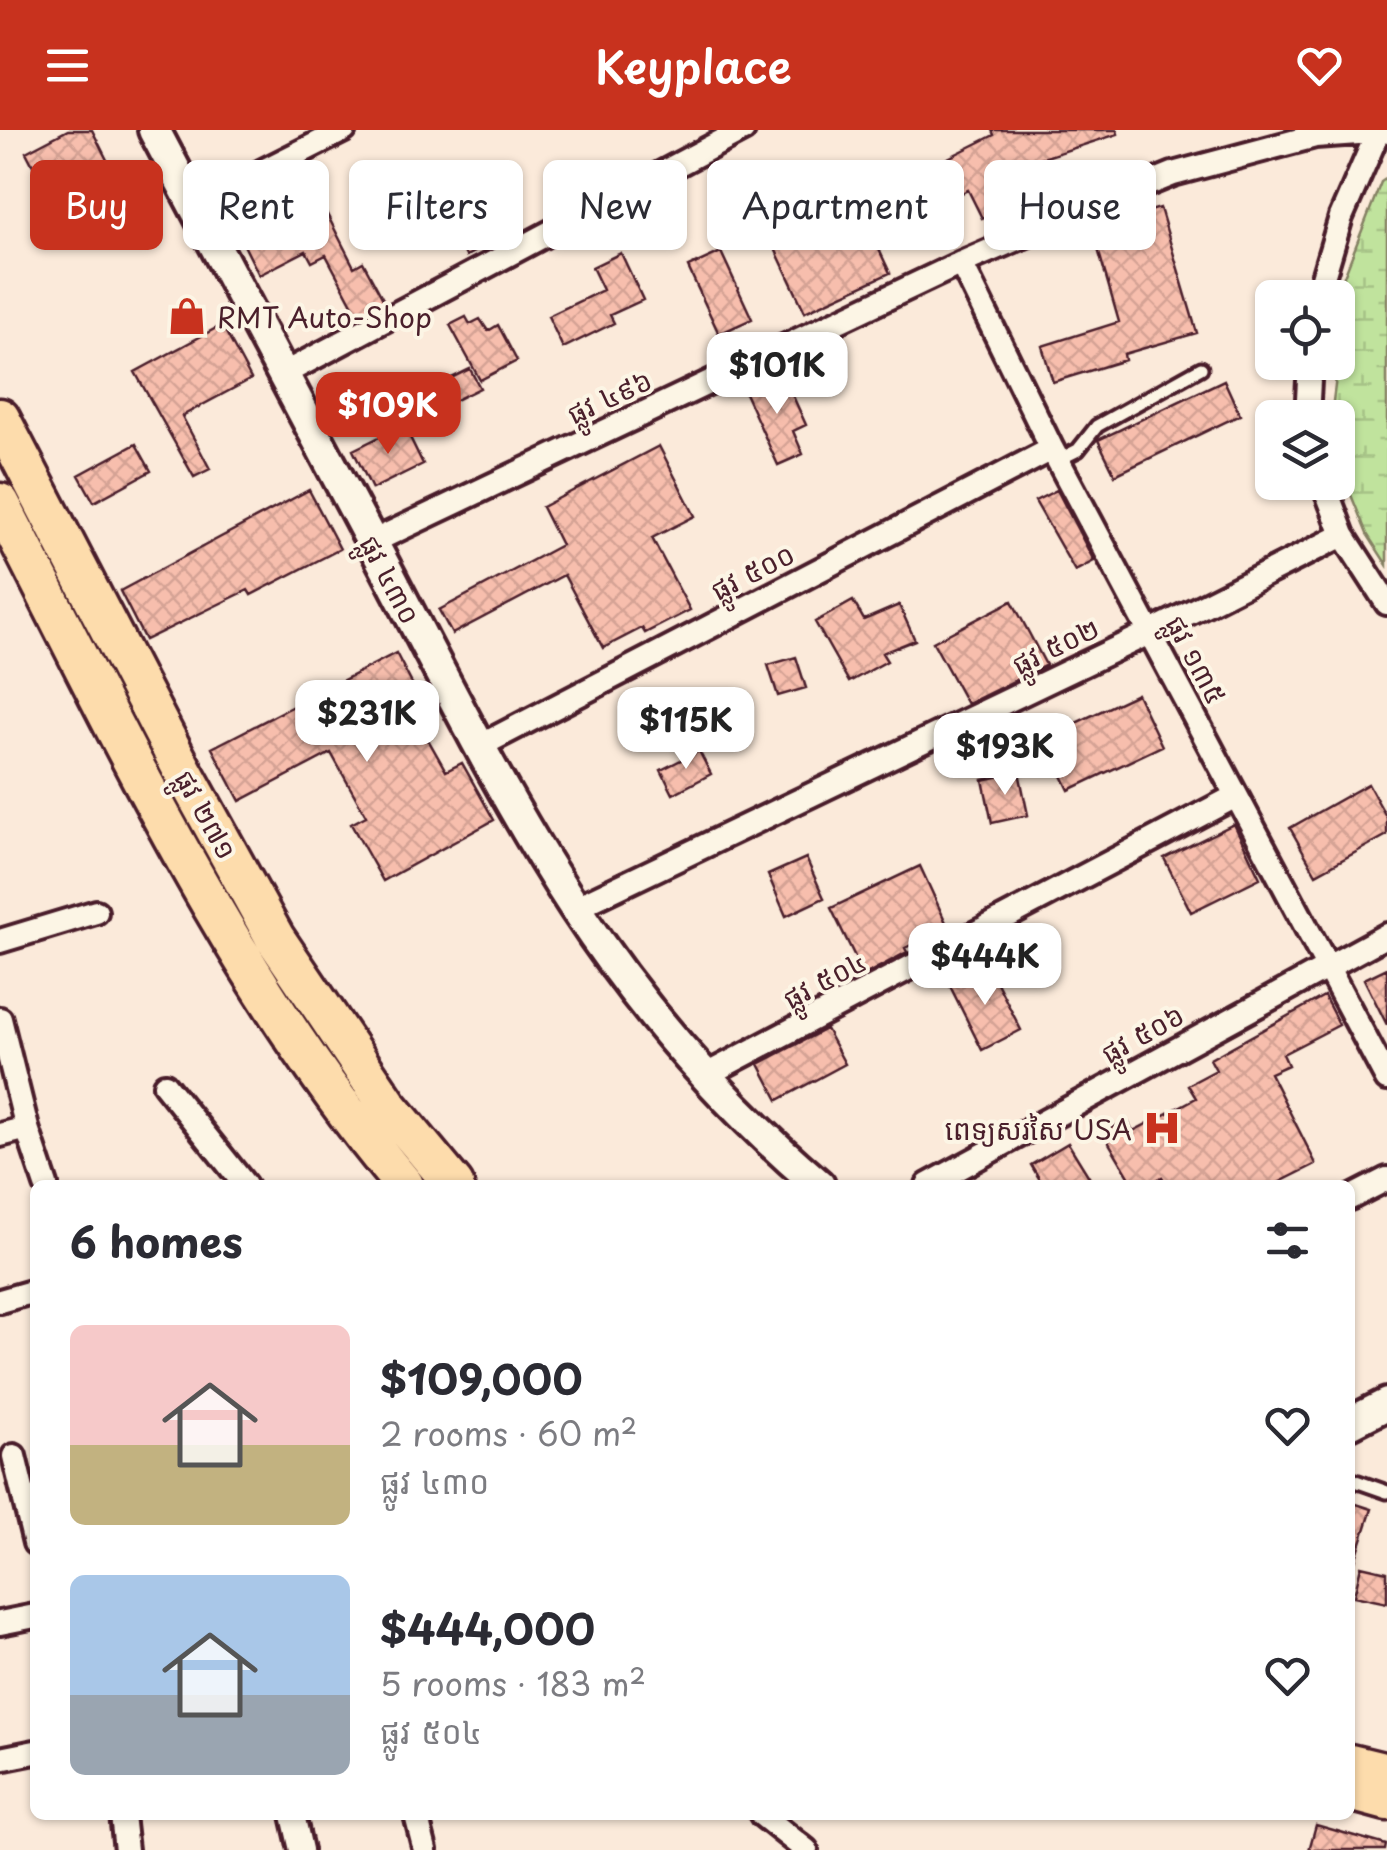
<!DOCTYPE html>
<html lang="en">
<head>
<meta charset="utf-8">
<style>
	:root { --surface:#fff; --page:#f2f2f3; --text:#2b2b33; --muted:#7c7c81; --accent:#c8321e }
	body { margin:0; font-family:"Playpen Sans","Noto Sans Khmer",sans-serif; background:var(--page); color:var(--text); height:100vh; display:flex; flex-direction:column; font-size:38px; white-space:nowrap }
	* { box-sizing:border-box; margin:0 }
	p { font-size:32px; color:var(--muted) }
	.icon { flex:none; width:55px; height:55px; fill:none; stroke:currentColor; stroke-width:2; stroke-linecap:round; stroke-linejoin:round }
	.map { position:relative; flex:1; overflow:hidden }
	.sheet { position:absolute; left:30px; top:1050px; width:1325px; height:640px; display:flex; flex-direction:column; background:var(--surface); border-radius:15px; box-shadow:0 2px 8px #0004 }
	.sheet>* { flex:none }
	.hud { position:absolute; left:30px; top:30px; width:1328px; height:90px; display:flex; gap:20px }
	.buttons { position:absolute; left:1255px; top:150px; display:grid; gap:20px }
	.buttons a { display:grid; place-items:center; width:100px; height:100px; border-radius:15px; background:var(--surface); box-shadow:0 2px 8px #0004; font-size:50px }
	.price { position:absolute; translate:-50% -85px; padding:0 22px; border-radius:20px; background:#fff; color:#222; font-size:32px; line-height:65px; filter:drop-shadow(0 2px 5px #0008) }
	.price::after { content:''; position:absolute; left:50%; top:60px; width:30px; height:22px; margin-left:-15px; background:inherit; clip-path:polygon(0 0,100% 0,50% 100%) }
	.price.current { background:var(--accent); color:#fff }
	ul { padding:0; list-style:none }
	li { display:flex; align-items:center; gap:30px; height:250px; padding:0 40px }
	li span { display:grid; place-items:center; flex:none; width:280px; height:200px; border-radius:15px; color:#555 }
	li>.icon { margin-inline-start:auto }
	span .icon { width:120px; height:120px; fill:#fffc; stroke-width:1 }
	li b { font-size:42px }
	h2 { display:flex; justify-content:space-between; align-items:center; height:120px; padding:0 40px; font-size:42px }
	.chip { padding:0 35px; border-radius:15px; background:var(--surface); box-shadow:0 2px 8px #0004; font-size:35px; line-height:90px }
	.chip.current { background:var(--accent); color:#fff }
	header { display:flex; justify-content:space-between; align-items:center; height:130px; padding:0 40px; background:var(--accent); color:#fff; font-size:45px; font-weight:600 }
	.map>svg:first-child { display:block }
	.wetland { fill:url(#wetland-marsh); stroke:#858164; stroke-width:2.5 }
	.building { fill:url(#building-cross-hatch); stroke:#4a1f2b; stroke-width:2.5 }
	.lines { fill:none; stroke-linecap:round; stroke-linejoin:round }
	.service-casing { stroke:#4a1f2b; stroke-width:19 }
	.minor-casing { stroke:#4a1f2b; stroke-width:30 }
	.tertiary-casing { stroke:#4a1f2b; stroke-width:38 }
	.primary-casing { stroke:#4a1f2b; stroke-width:45 }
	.service { stroke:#fcf5e5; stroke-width:11 }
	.minor { stroke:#fcf5e5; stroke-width:22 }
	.tertiary { stroke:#fcf5e5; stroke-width:30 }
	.primary { stroke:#fddcac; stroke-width:38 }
	.labels { text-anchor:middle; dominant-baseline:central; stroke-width:8; stroke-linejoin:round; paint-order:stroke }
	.poi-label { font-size:28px; fill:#4a1f2b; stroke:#fcf5e5; text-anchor:start }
	.street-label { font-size:28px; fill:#4a1f2b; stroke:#fcf5e5 }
</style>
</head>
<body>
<header><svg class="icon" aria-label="menu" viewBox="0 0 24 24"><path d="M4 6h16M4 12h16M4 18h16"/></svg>Keyplace<svg class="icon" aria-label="heart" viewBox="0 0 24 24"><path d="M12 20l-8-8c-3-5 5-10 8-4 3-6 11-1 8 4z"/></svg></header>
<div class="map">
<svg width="1387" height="1720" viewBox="0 0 1387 1720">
	<defs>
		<pattern id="wetland-marsh" width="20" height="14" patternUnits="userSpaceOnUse" patternTransform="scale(2.5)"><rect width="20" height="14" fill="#c0e39d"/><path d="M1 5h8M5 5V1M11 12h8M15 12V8" fill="none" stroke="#a6c287"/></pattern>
		<pattern id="building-cross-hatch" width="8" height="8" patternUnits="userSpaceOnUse" patternTransform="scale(2.5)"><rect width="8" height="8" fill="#f7bead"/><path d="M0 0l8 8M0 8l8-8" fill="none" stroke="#d5a395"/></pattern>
	</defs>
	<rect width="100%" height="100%" fill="#fbeada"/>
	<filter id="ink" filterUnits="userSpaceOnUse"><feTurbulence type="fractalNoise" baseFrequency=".01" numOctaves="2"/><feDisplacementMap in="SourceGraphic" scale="20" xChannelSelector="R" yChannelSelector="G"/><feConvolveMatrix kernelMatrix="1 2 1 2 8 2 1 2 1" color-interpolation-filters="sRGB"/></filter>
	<g filter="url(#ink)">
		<path class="wetland" d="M1387,48v387l-20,-31 -29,-71v-45l-7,-1 7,-55 -1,-68 44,-112z"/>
		<path class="building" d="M68,0h24l17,34 -61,31 -22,-43z
			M992,0h125l1,4 -122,39 16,29 -30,16 -14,-28 -49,24 -14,-27 14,-7 -3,-6 78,-39z
			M482,49l28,54 -44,23 -28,-54z
			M311,53l43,84 9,-5 22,41 -26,14 -33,-62 -14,7 -6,-11 -47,24 -15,-30 47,-24 -11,-22z
			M855,68l35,75 -85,39 -35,-74z
			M1160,78l37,125 -73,21 1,6 -72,22 -11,-36 77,-24 -27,-94z
			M721,122l31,67 -33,15 -31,-67z
			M621,123l22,47 -33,15 4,8 -51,25 -15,-32 55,-26 -11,-23z
			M466,187l4,7 10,-5 8,12 10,-6 19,36 -37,19 -30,-55z
			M222,195l29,54 -69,37 28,53 -16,8 -59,-105z
			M470,239l10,19 -39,19 -10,-19z
			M783,244l23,51 -13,6 10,23 -25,11 -34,-74z
			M1224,250l16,35 -125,60 -17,-35z
			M404,295l19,39 -51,25 -19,-39z
			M136,314l15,27 -57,31 -15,-27z
			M659,316l36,70 -43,22 38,72 -45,23 -3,-5 -39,20 -39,-73 -112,59 -13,-24 122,-65 -19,-38z
			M309,360l31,59 -89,46 -3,-5 -103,50 -25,-49z
			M1057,360l37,71 -19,10 -40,-70z
			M853,471l11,19 35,-15 16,35 -33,13 5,8 -38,21 -34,-60z
			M1012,471l34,64 -79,39 -34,-62z
			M396,523l28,54 -11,6 33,58 16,-8 32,57 -111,61 -32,-57 15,-8 -35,-63 -91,48 -28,-53z
			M796,527l10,31 -28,8 -10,-31z
			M1137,564l25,52 -93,44 -25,-52z
			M699,621l12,23 -38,20 -12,-24z
			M1019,642l9,43 -36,8 -9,-43z
			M1368,654l19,34v17l-71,39 -26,-46z
			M1234,694l26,54 -69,34 -27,-54z
			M806,728l18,40 -38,18 -18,-41z
			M920,736l28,61 -43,21 2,4 -43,23 -33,-67z
			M989,837l32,63 -39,20 -32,-64z
			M1387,838v57l-23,-46z
			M1324,866l15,29 -56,29 5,11 -18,8 46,91 -42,21h-107l-5,-8 -14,8h-14l-31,-52 24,-13 6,11 63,-33 -8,-13 28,-15 -6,-11z
			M826,899l19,35 -67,36 -19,-36z
			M1068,1013l26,42h-51l-12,-20z
			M1350,1372l22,7 -19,58 -3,-1z
			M1361,1436l26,6v31l-33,-7z
			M1316,1695l70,20 -1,5h-76z"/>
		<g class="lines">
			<g class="service-casing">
				<path id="service" d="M1058,330l20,-10 19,-24 104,-58
					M1350,1349l37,13"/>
			</g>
			<g class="minor-casing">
				<path id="minor" d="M194,76l150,-76
					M961,133l91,186 335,630
					M1317,168l24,-81 38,-87
					M283,244l460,-244
					M1307,288l3,-56
					M1323,352l20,53 44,68
					M372,412l589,-279 121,-52 91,-37 142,-38 72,-5
					M480,616l572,-297
					M575,778l574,-275 194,-98
					M0,811l96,-29
					M0,889l27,109 19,57
					M706,945l530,-279
					M165,955l80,100
					M0,1005l27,-7
					M928,1055l459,-250
					M1350,1068l37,-19
					M0,1171l35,-10
					M14,1326l21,87
					M0,1493l35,-7
					M0,1629l35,-7
					M122,1685l4,35
					M293,1685l8,35
					M416,1685l9,35
					M762,1685l44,35"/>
			</g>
			<g class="tertiary-casing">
				<path id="tertiary" d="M154,0c79,149 158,299 237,448 58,111 115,225 184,330 67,102 151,198 244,277
					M1350,1293l37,-19"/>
			</g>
			<g class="primary-casing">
				<path id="primary" d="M0,288l183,353 92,167 114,169 65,78
					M0,373c121,235 233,479 404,682
					M1350,1634l37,9
					M1350,1661l37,10"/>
			</g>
			<use href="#service" class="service"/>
			<use href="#minor" class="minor"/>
			<use href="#tertiary" class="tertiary"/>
			<use href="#primary" class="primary"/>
		</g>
	</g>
	<defs>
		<g id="shop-bare" transform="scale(3)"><path d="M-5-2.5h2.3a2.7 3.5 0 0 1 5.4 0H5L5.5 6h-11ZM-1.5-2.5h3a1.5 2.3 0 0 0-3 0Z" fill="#c8321e" stroke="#fcf5e5" stroke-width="2.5" paint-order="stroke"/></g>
		<g id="hospital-bare" transform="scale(3)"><path d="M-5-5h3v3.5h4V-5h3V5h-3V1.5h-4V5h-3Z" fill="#c8321e" stroke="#fcf5e5" stroke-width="2.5" paint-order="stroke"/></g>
	</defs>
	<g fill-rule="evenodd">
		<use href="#shop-bare" x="187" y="186"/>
		<use href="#hospital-bare" x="1162" y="998"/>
	</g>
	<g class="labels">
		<g class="poi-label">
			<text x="217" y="186">RMT Auto-Shop</text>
			<text x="1132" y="998" text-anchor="end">ពេទ្យសរសៃ USA</text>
		</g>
		<g class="street-label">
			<text transform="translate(609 266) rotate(-25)">ផ្លូវ ៤៩៦</text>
			<text transform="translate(752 441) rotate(-27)">ផ្លូវ ៥០០</text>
			<text transform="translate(391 449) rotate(62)">ផ្លូវ ៤៣០</text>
			<text transform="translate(1055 515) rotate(-26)">ផ្លូវ ៥០២</text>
			<text transform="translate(1197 529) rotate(62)">ផ្លូវ ១៣៥</text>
			<text transform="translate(207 684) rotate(61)">ផ្លូវ ២៧១</text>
			<text transform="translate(824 849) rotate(-28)">ផ្លូវ ៥០៤</text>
			<text transform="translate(1142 903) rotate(-29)">ផ្លូវ ៥០៦</text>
		</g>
	</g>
</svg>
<div class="buttons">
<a><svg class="icon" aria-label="locate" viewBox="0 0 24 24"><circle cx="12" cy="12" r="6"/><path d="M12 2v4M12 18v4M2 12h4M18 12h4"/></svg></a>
<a><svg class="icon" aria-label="layers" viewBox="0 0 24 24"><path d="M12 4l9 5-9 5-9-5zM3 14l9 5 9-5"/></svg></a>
</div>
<b class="price" style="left:777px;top:287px">$101K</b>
<b class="price current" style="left:388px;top:327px">$109K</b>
<b class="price" style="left:367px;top:635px">$231K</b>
<b class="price" style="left:686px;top:642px">$115K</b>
<b class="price" style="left:1005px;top:668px">$193K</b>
<b class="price" style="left:985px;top:878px">$444K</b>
<div class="hud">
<a class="chip current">Buy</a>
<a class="chip">Rent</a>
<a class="chip">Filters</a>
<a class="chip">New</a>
<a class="chip">Apartment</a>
<a class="chip">House</a>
</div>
<section class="sheet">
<h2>6 homes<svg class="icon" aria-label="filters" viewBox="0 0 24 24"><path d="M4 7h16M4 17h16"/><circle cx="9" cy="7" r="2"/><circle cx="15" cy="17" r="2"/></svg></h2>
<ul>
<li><span style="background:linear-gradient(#f6c9c9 60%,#c2b280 0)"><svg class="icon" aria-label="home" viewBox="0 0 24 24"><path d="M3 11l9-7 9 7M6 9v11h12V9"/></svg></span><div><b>$109,000</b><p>2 rooms · 60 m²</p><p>ផ្លូវ ៤៣០</p></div><svg class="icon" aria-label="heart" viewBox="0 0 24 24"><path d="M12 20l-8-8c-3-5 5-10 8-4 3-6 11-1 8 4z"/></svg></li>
<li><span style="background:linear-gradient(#a9c7e8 60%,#9aa5b1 0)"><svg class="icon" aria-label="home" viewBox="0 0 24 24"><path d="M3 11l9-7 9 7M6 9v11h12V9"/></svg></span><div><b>$444,000</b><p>5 rooms · 183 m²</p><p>ផ្លូវ ៥០៤</p></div><svg class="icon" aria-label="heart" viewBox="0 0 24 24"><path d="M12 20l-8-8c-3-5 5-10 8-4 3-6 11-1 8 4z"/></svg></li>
</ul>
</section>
</div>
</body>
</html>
